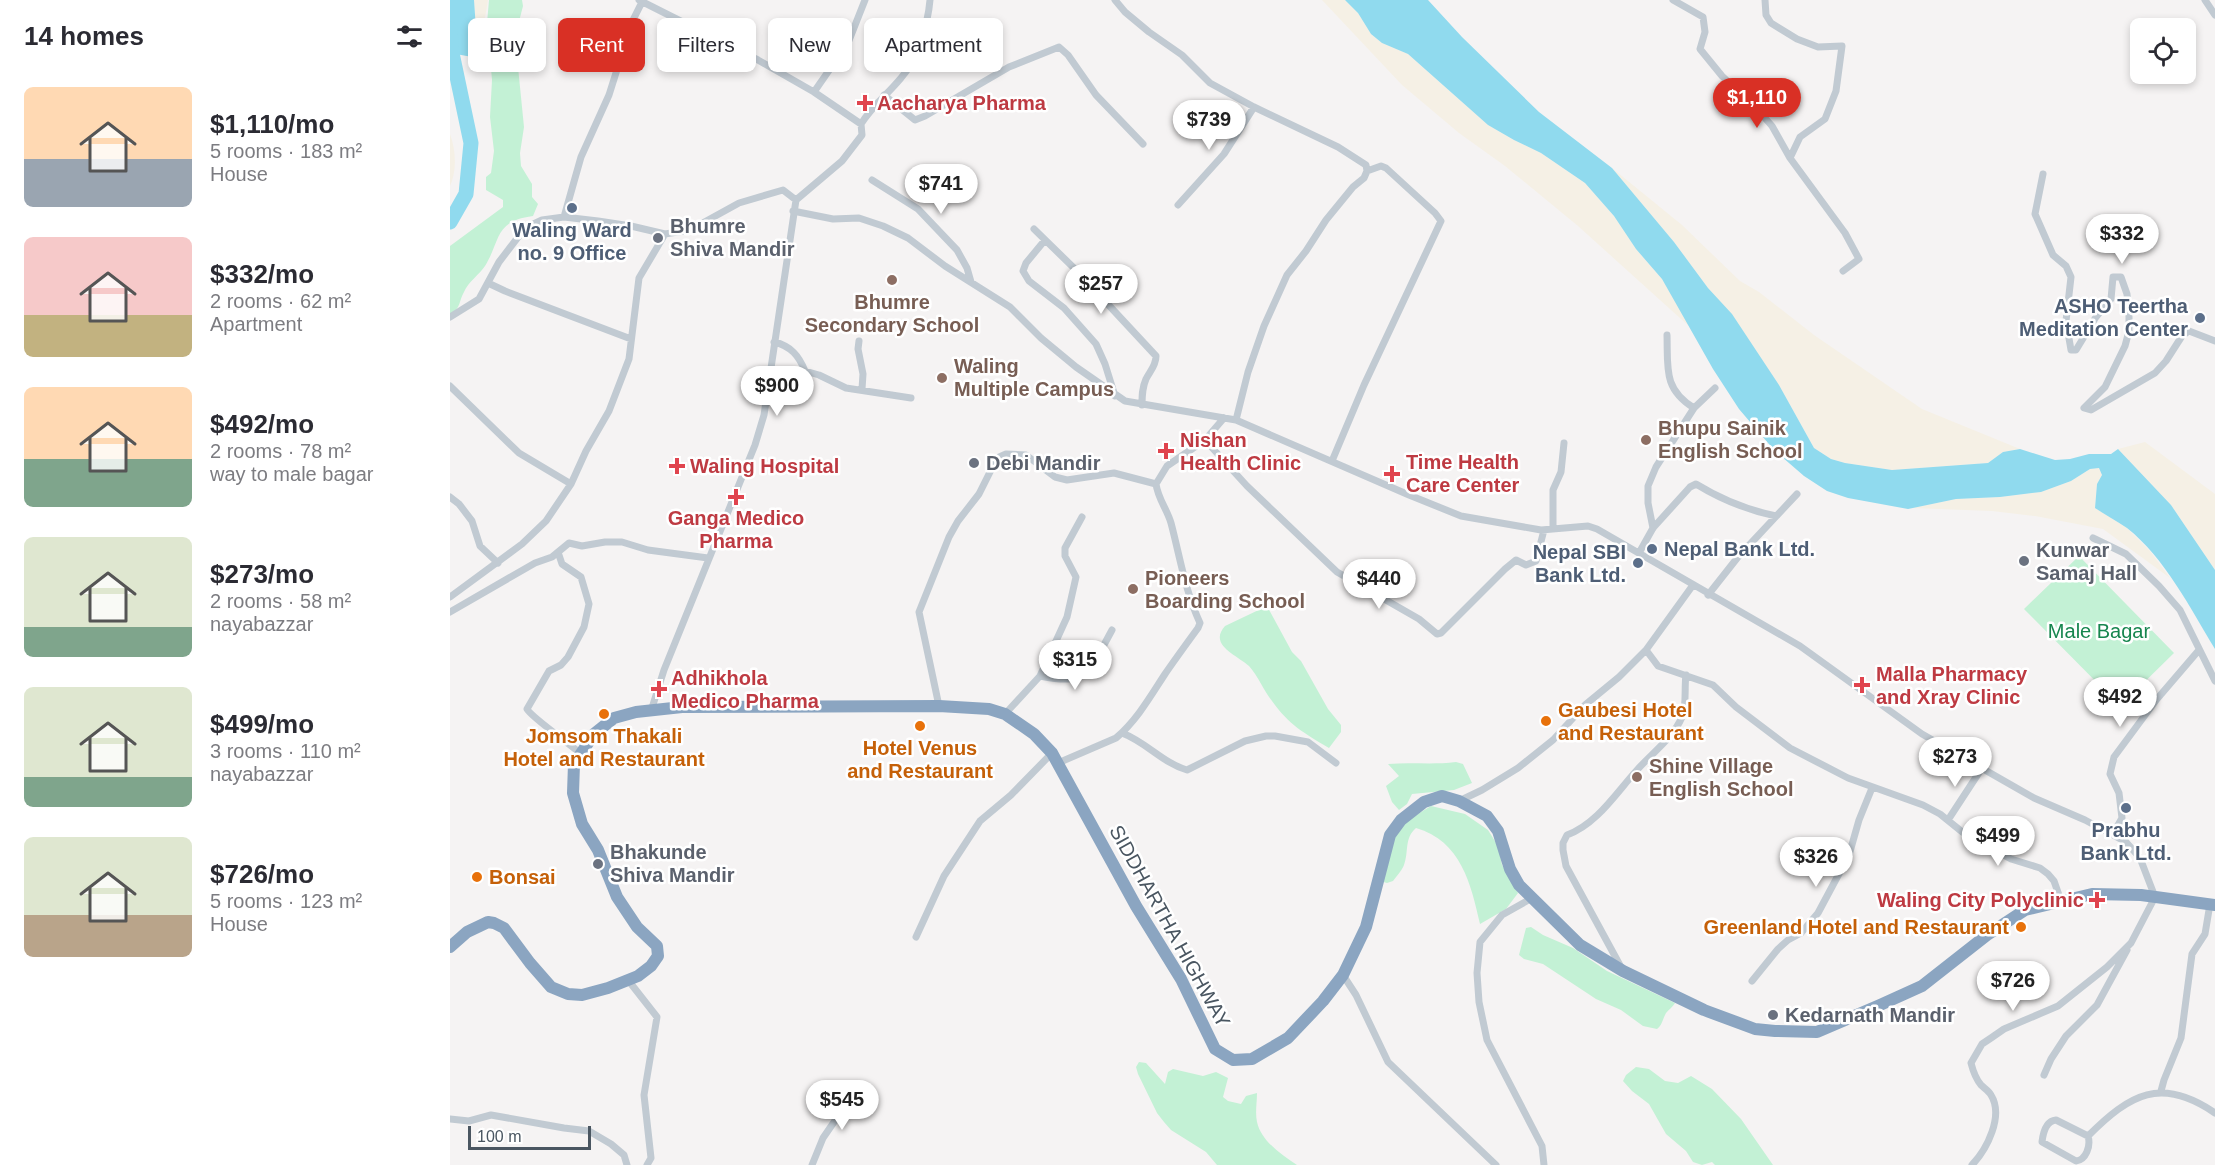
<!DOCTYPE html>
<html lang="en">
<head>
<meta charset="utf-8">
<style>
	:root { --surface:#fff; --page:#f2f2f3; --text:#2b2b33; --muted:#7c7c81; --accent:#d93025 }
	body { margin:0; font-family:Arial,sans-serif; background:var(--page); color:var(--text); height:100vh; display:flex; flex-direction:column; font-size:22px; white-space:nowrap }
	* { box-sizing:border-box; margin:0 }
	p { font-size:20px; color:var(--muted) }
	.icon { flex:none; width:33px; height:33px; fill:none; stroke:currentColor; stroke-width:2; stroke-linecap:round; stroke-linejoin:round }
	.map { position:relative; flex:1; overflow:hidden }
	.drawer { display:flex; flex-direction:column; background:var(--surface); width:450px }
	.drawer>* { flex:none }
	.top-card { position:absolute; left:18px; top:18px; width:570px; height:54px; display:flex; gap:12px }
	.controls { position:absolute; left:1680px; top:18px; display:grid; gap:12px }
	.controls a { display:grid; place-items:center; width:66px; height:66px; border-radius:9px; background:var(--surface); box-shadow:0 3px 9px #0003; font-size:30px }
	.scale { position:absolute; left:18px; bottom:15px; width:123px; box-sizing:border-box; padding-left:6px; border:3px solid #4a5661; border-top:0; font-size:16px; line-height:21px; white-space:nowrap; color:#4a5661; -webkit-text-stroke:4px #fff; paint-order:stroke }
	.price { position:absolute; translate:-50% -51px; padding:0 14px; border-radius:21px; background:#fff; color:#222; font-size:20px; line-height:39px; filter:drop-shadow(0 2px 3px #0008) }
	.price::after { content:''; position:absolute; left:50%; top:36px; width:18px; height:14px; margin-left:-9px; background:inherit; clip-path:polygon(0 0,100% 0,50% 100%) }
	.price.selected { background:var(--accent); color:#fff }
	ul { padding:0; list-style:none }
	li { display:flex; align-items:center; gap:18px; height:150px; padding:0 24px }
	li span { display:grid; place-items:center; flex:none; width:168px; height:120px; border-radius:9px; color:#555 }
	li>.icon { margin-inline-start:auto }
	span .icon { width:72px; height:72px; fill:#fffc; stroke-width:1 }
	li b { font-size:26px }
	h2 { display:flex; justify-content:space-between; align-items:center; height:72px; padding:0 24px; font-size:26px }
	.chip { padding:0 21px; border-radius:9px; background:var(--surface); box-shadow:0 3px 9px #0003; font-size:21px; line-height:54px }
	.chip.selected { background:var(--accent); color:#fff }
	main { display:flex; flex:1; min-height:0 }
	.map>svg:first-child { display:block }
	.green { fill:#c3f1d5 }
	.sand { fill:#f5f0e5 }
	.water { fill:#90daee }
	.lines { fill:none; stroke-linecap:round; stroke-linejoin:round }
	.river { stroke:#90daee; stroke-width:15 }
	.street { stroke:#c1cad2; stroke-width:7 }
	.highway { stroke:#8ba5c1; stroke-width:12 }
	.health-dot { fill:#e0444e; stroke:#fff; stroke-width:2 }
	.service-dot { fill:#5c6f8a; stroke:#fff; stroke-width:2 }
	.worship-dot { fill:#6b7280; stroke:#fff; stroke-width:2 }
	.education-dot { fill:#8d6e63; stroke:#fff; stroke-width:2 }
	.food-dot { fill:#e8710a; stroke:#fff; stroke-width:2 }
	.labels { text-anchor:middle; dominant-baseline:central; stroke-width:5; stroke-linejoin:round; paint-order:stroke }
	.health-label { font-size:20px; font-weight:bold; fill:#be3a42; stroke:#fff; text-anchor:start }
	.worship-label { font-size:20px; font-weight:bold; fill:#5b616d; stroke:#fff; text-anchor:start }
	.service-label { font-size:20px; font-weight:bold; fill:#4e5e75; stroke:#fff }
	.education-label { font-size:20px; font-weight:bold; fill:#785e54; stroke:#fff; text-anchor:start }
	.park-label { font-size:20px; fill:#17864f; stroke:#fff }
	.food-label { font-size:20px; font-weight:bold; fill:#c56008; stroke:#fff; text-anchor:start }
	.street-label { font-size:20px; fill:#4a5661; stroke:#fff }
</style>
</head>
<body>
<main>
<section class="drawer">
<h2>14 homes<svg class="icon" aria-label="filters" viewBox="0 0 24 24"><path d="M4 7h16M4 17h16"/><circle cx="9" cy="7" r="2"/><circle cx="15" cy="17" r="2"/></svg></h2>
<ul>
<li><span style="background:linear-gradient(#ffd9b3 60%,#9aa5b1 0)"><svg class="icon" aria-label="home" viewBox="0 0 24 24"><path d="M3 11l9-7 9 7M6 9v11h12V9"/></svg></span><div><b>$1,110/mo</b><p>5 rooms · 183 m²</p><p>House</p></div></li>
<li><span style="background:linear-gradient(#f6c9c9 65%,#c2b280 0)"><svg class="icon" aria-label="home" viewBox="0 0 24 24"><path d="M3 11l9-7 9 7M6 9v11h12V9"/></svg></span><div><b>$332/mo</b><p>2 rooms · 62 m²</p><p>Apartment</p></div></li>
<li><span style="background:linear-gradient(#ffd9b3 60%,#7fa58c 0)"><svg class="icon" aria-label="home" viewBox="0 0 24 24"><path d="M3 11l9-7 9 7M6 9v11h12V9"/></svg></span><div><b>$492/mo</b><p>2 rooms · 78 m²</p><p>way to male bagar</p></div></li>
<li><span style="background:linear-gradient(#dfe7d0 75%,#7fa58c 0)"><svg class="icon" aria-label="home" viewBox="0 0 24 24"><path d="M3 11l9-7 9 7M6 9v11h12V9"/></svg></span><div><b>$273/mo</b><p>2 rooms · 58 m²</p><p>nayabazzar</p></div></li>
<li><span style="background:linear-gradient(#dfe7d0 75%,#7fa58c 0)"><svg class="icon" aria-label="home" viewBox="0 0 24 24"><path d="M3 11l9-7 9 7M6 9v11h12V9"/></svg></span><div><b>$499/mo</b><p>3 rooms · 110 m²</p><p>nayabazzar</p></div></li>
<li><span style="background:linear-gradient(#dfe7d0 65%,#b9a48a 0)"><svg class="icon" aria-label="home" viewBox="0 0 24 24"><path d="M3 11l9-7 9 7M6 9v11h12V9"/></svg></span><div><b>$726/mo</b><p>5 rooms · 123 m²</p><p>House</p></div></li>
</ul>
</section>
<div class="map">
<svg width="1765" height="1165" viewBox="0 0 1765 1165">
	<rect width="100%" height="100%" fill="#f5f3f3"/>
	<path class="green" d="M39,0h33l1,6 -8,31 9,90 -4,26 1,13 11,18v13l6,7 -5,12c-39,5 -32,24 -48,50 -6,9 -17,16 -21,26 -6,11 -2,14 -14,23v-69l53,-39v-7l-17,-10v-13l5,-4 3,-22 -4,-34 2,-37 -5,-57z
		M1629,556l95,97 -54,53 -96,-97z
		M817,606l25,46 9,9 27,48 13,16v7l-12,16c-25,-15 -40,-23 -57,-47 -8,-10 -14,-25 -23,-35 -12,-11 -41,-21 -24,-40z
		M1006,762l7,2 9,19 -18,7 -42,4 -5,10 -8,6 -7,-8 -6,-16 13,-10 -11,-12c23,-2 45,1 68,-2z
		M981,806l34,8 23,16 10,16 4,19 16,28 -12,16 -26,15c-9,-40 -19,-83 -64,-96 -12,10 -7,24 -12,37 -2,5 -7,11 -11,16l-6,2 -7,-2 17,-52 4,-5z
		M1081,927l12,8 30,13 34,23 68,32c-3,5 -6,6 -9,10 -4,7 -3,11 -9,16l-14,-3 -22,-16 -25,-11 -53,-35 -19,-5 -5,-4 7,-27z
		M689,1062l7,1 19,21 3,-12 5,-3 30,7 13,-4 12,6 -5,19 5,4 13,3 5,-8 11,-3c0,9 -2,20 0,29 4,19 25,33 40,43h-80l-11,-13 -35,-22 -7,-8 -7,-9 -19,-39 -2,-7z
		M1186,1067l13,2 16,12 13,2 13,-7 21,13 29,30 32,46h-58l-3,-3 -10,3 -9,-3 -7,-11 -20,-17 -17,-30 -17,-13 -9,-10 3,-6z"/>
	<path class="sand" d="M24,0h14l-10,58z
		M872,0h23l13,13 13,21 11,9 26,11 80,71 26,15 27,13 44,30 29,33 22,33 26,30 29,49 -113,-102 -73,-60 -46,-33 -57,-48z
		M0,134c6,16 7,37 0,52z
		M1162,168l70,57 58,56 19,11 55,43 108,74 98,40 -17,3 -15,11 -96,7 -47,-7 -14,-4 -17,-11 -35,-63 -47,-70 -24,-27 -34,-46z
		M1695,442l70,52v76l-44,-65 -53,-56z
		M1649,468l3,7 -5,9 -2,24 32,20 23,23 20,27 -67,-49 -68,-13 -43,-5 -80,-3 44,-9 44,-2 41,-5 30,-11 19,-12z"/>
	<path class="water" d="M0,0h24l4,58 -28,-5z
		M895,0h83l34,37 77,75 73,56 62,74 34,46 24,26 47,71 35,63 17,11 14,4 47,7 96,-7 15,-11 17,-3 35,11 15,-1 19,-5h22l7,-5 53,56 44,65v79c-25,-41 -50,-91 -88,-121 -10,-7 -22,-13 -32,-20l2,-24 5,-9 -3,-7 -9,1 -19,12 -30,11 -41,5 -44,2 -48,10 -60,-11 -21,-7 -23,-15 -30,-26 -35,-41 -26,-40 -51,-90 -26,-30 -22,-33 -29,-33 -44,-30 -27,-13 -26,-15 -80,-71 -26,-11 -11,-9 -13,-21z"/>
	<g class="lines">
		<path class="river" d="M0,29l2,24 19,90 -5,51 -16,28"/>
		<path class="street" d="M189,0l119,60 56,32 47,32 1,11 -20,26 -46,39 -32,215 -9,30 -91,225 -13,41
			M665,0l10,12 24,20 33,23 28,28 44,24 84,40 28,18 1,6 -3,7 -11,9 -27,33 -20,31 -19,24 -23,51 -16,46 -12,48
			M1223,0l30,17 2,15 -5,17 22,27 35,33 15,17 18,32 55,75 14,26 -16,12
			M1315,0l1,15 5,8 26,16 21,8 24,-1 -6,45 -11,28 -25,18 -10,21
			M1755,0l10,15
			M364,92l34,-49 17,-43
			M434,95l31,25 10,-4 84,-49 50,-20 9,8 28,40 47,49
			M411,124c12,-19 26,-29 40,-46 16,-18 27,-54 29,-78
			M1593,174l-8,40 18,41 13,11 5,11 -5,44 5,29h5l20,-33 15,-18 2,-22h8l6,17 2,23v14l-4,15 -20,41 -21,21 7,2 64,-37 11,-12 16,-25 7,-5 26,10
			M422,180l46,29 39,41 10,18 4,14
			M728,205l46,-51 30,-47
			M343,211l40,8 26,-1 24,8 25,12 37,28 65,41 31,31 35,29 49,34 111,19 173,75 52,21 80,14 47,-4 9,3 203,117 122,88 112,64 51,22 41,22 14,16 15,39 -24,46 -24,24 -49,39 -54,23 -13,9 -9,6 -11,19c2,8 5,16 10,22 3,3 8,6 10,10 13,21 -4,54 -19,70
			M114,217l17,-60 28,-62 23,-73 10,-20
			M584,229l43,42 79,85c0,10 -6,15 -10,23 -4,9 -4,17 -4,26
			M595,240l-19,23 -3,8 6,10 35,27 32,36 9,20 10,32
			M38,283l17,8 126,48
			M0,317l29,-18 20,-37 26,-34 17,-8 22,-3 34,4 33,5 34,8 25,-4 49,-27 44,-13 13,10
			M1217,335c1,33 -4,54 27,73
			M409,341l-1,8 5,25 -1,15
			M324,342c17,4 25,14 31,29l14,4 27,13 65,10
			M0,386l69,67 52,31
			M755,440l42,46 90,86 82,47 18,15 4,-1 64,-64 11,-9 10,5 10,-4 8,-31
			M882,461l32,-76 77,-164 -6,-8 -49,-45 -5,-2 -14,5
			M0,497l9,7 13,17 8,25 18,17
			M1203,528l-5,-25v-17l8,-19 38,-59 21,-20
			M1103,529v-39l8,-18 3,-29
			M1643,538l33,16 33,32 21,24 35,71
			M108,552l4,12 19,13 8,27 -5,23 -16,30 -7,8 -12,6 -22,38c4,8 43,35 53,44
			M1189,553l14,-25 37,-41 6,-3c26,16 51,26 80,32
			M1258,595l30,-38 59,-63
			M0,597l72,-53 24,-23 25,-37 15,-33 23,-40 20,-52 10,-81 26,-44
			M0,612l85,-49 17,-6 17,-14 13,3 23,-4h17l26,8 60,8
			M1196,650l12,16 55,19 23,22 54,41 58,30 75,27 17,9 26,21 45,24 29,9 8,6 6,7 7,20
			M590,676l27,-59 9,-40 -11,-21v-8l17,-31
			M489,706l-20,-94 30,-75 9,-16 21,-27 18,-36 9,-4 20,1 29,22 12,3 47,-7 42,11 11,-18 38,-26 19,-22
			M555,714l35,-38c21,4 37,7 52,-9l20,-37
			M672,733c24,9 41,30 65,37l58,-29 21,-5h9l33,6 28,21
			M608,763l58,-25c21,-18 34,-41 49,-64 11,-16 22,-31 33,-46l2,-5c-15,-32 -20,-66 -29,-100 -4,-14 -13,-24 -15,-39
			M1009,801l23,-11 36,-22 35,-28 32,-35 34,-28 27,-27 47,-65
			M1498,820l34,-52
			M1663,834l9,-16 -3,-25 -9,-19 4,-17 43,-58 42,-49
			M1082,898l-30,17 -22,27 -3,31 2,29 8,38 55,106 2,19
			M466,937l28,-61 36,-55 31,-26 41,-42
			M1172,969l-56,-103 -3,-16v-7l4,-8c30,-11 49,-42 70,-65 15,-17 36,-32 45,-53 5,-11 2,-29 4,-42
			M893,975l13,20 32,67 108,103
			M178,980l29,37 -13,78 7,63 -4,7
			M1302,981l26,-32 10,-9 13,-7 17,-20 31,-58 10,-35 13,-32
			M1594,1075l7,-16 15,-23 31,-31 30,-55
			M1711,1091l3,-11 17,-42 11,-84 13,-20 5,-30
			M0,1119l19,2 22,-6 73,13 25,3 22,13 13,11 3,10
			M1638,1136l-32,-16c-10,1 -13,13 -14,22l34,19c10,-1 15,-15 12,-25 42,-42 73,-60 127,-23
			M362,1165l11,-27 22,-32 2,-13"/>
		<path class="highway" d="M0,947l17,-15 21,-10 6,1 10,5 26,35 21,24 17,7 14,1 26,-7 30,-12 13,-10 7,-10 -1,-10 -20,-19 -20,-30 -19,-47 -16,-26 -9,-31 1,-29 20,-30 20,-16 22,-6 46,-5 257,-1 50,3 16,5 29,20 18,19 84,153 45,73 34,70 18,11 19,-1 36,-21 35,-37 20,-26 23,-48 24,-92 11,-15 23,-18 18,-6 17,5 28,15 11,15 12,38 9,16 61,60 43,26 81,39 51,19 20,2 42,1 63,-27 42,-19 65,-51 38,-25 67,-16 49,1 74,10"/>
	</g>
	<g class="health-dot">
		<path d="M412 94h6v6h6v6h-6v6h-6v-6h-6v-6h6z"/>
		<path d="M713 442h6v6h6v6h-6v6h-6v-6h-6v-6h6z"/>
		<path d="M224 457h6v6h6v6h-6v6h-6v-6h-6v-6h6z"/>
		<path d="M939 465h6v6h6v6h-6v6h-6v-6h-6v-6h6z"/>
		<path d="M283 488h6v6h6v6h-6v6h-6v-6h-6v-6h6z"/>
		<path d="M1409 676h6v6h6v6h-6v6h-6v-6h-6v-6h6z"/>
		<path d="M206 680h6v6h6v6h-6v6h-6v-6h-6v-6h6z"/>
		<path d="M1644 891h6v6h6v6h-6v6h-6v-6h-6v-6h6z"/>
	</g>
	<g class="service-dot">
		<circle cx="122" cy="208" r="6"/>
		<circle cx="1750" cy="318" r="6"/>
		<circle cx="1202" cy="549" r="6"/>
		<circle cx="1188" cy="563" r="6"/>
		<circle cx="1676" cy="808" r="6"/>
	</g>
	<g class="worship-dot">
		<circle cx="208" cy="238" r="6"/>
		<circle cx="524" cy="463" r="6"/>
		<circle cx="1574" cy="561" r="6"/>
		<circle cx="148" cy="864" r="6"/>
		<circle cx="1323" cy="1015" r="6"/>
	</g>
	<g class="education-dot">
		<circle cx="442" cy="280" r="6"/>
		<circle cx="492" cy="378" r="6"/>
		<circle cx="1196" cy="440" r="6"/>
		<circle cx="683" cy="589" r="6"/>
		<circle cx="1187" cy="777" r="6"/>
	</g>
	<g class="food-dot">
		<circle cx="154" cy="714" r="6"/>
		<circle cx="1096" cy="721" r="6"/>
		<circle cx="470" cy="726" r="6"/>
		<circle cx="27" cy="877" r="6"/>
		<circle cx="1571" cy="927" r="6"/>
	</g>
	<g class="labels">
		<g class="health-label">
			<text x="427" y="103">Aacharya Pharma</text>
			<text x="730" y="440">Nishan<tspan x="730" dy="23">Health Clinic</tspan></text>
			<text x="956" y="462">Time Health<tspan x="956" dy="23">Care Center</tspan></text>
			<text x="240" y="466">Waling Hospital</text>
			<text x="286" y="518" text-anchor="middle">Ganga Medico<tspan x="286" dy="23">Pharma</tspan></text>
			<text x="1426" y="674">Malla Pharmacy<tspan x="1426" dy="23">and Xray Clinic</tspan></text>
			<text x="221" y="678">Adhikhola<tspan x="221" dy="23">Medico Pharma</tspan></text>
			<text x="1634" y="900" text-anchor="end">Waling City Polyclinic</text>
		</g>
		<g class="worship-label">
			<text x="220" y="226">Bhumre<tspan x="220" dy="23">Shiva Mandir</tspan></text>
			<text x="536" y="463">Debi Mandir</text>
			<text x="1586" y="550">Kunwar<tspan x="1586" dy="23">Samaj Hall</tspan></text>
			<text x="160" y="852">Bhakunde<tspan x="160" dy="23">Shiva Mandir</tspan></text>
			<text x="1335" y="1015">Kedarnath Mandir</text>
		</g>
		<g class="service-label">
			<text x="122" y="230">Waling Ward<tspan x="122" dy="23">no. 9 Office</tspan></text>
			<text x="1738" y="306" text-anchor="end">ASHO Teertha<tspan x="1738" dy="23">Meditation Center</tspan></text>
			<text x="1214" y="549" text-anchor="start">Nepal Bank Ltd.</text>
			<text x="1176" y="552" text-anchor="end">Nepal SBI<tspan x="1176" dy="23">Bank Ltd.</tspan></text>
			<text x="1676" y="830">Prabhu<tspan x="1676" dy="23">Bank Ltd.</tspan></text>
		</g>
		<g class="education-label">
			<text x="442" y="302" text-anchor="middle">Bhumre<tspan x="442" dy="23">Secondary School</tspan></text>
			<text x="504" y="366">Waling<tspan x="504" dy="23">Multiple Campus</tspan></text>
			<text x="1208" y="428">Bhupu Sainik<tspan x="1208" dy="23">English School</tspan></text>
			<text x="695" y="578">Pioneers<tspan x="695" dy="23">Boarding School</tspan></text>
			<text x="1199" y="766">Shine Village<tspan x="1199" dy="23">English School</tspan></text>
		</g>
		<g class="park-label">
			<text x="1649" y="631">Male Bagar</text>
		</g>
		<g class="food-label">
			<text x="1108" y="710">Gaubesi Hotel<tspan x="1108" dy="23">and Restaurant</tspan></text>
			<text x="154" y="736" text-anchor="middle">Jomsom Thakali<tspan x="154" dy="23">Hotel and Restaurant</tspan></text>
			<text x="470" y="748" text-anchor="middle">Hotel Venus<tspan x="470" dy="23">and Restaurant</tspan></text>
			<text x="39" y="877">Bonsai</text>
			<text x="1559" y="927" text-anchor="end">Greenland Hotel and Restaurant</text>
		</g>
		<g class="street-label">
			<text transform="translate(720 926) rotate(61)">SIDDHARTHA HIGHWAY</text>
		</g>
	</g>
</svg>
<div class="controls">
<a><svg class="icon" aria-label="locate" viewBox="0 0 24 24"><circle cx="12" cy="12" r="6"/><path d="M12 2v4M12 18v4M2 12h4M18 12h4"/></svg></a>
</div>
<div class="scale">100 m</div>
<b class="price selected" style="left:1307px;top:129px">$1,110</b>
<b class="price" style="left:759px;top:151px">$739</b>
<b class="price" style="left:491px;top:215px">$741</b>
<b class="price" style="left:1672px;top:265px">$332</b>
<b class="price" style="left:651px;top:315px">$257</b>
<b class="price" style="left:327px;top:417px">$900</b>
<b class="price" style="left:929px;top:610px">$440</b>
<b class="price" style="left:625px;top:691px">$315</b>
<b class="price" style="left:1670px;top:728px">$492</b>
<b class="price" style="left:1505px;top:788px">$273</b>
<b class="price" style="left:1548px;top:867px">$499</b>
<b class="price" style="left:1366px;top:888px">$326</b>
<b class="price" style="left:1563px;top:1012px">$726</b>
<b class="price" style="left:392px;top:1131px">$545</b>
<div class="top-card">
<a class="chip">Buy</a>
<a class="chip selected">Rent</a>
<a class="chip">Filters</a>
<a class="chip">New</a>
<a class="chip">Apartment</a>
</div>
</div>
</main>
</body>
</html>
